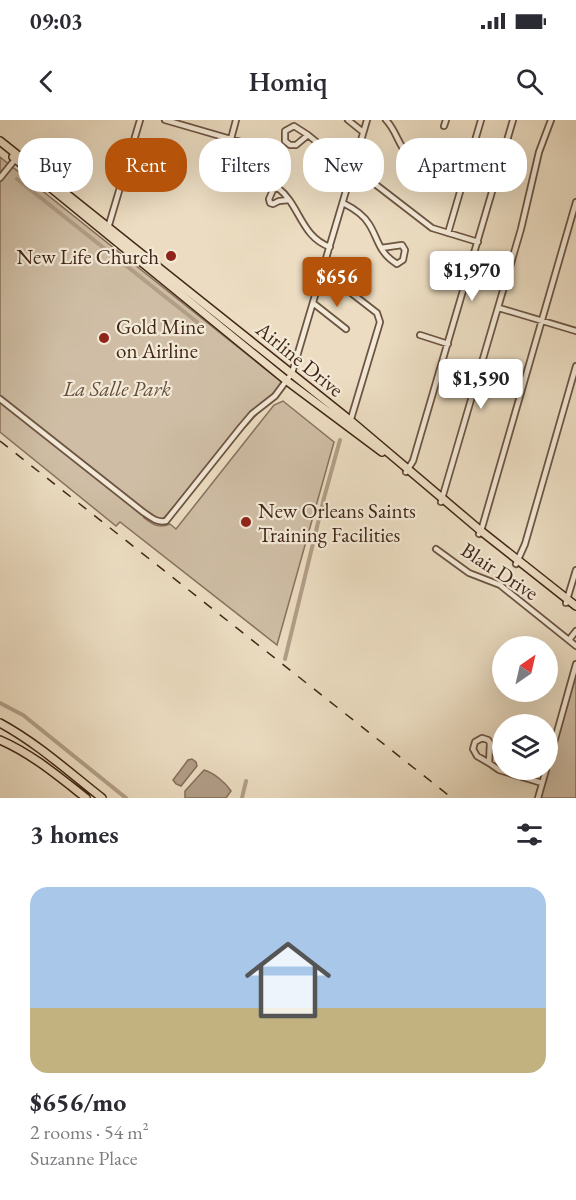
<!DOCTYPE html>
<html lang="en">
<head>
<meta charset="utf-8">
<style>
	:root { --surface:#fff; --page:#f2f2f3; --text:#2b2b33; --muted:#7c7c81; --accent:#b45309 }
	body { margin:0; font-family:"EB Garamond",serif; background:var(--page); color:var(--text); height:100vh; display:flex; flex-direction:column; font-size:22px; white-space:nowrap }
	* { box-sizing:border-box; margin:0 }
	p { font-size:20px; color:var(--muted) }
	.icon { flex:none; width:33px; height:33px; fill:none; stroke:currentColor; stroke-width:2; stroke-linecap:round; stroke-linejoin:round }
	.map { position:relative; height:678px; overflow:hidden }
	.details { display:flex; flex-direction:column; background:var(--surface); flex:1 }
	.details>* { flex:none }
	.hud { position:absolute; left:18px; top:18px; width:540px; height:54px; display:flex; gap:12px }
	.needle { width:39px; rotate:34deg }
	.tools { position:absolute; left:492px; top:516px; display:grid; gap:12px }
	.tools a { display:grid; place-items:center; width:66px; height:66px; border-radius:50%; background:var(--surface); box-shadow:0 6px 24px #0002; font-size:30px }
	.price { position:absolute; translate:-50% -51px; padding:0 14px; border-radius:6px; background:#fff; color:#222; font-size:20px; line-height:39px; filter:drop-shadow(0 2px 3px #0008) }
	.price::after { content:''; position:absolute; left:50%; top:36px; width:18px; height:14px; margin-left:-9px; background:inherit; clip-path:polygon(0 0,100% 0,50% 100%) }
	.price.on { background:var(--accent); color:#fff }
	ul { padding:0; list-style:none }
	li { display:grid; align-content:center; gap:12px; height:318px; padding:0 30px }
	li span { display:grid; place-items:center; height:186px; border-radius:18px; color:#555 }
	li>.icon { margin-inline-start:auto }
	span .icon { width:108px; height:108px; fill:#fffc; stroke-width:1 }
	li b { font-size:26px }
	h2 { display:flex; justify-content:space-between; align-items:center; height:72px; padding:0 30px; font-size:26px }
	.tag { padding:0 21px; border-radius:24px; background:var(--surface); box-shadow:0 6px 24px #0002; font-size:21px; line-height:54px }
	.tag.on { background:var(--accent); color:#fff }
	.status { display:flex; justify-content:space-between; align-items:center; height:42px; padding:0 30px; background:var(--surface); direction:ltr }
	.status svg { height:16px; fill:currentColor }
	header { display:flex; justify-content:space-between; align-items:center; height:78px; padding:0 30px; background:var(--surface); font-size:27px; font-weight:600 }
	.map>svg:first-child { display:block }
	.green { fill:#cfbea5; stroke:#88725e; stroke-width:1.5 }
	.water { fill:#b29f88; stroke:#856f5b; stroke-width:1.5 }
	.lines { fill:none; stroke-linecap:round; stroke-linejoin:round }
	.canal { stroke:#b29f88; stroke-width:4 }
	.minor-casing { stroke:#6c5442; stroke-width:8 }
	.highway-casing { stroke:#422718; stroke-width:10 }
	.minor { stroke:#f3e9d7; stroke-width:4.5 }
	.highway { stroke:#ecddc2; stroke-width:7 }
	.rail { stroke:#422718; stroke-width:1.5; stroke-dasharray:10 10; stroke-linecap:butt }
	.poi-dot { fill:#8f2418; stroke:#f3e9d7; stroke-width:2 }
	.labels { text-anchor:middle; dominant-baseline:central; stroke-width:4.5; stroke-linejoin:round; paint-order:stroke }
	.poi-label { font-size:21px; fill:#422718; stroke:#f3e9d7; text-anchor:start }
	.street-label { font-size:21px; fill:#422718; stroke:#f3e9d7 }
	.park-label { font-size:21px; font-style:italic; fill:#654d3b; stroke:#f3e9d7 }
</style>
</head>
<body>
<div class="status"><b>09:03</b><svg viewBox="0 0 49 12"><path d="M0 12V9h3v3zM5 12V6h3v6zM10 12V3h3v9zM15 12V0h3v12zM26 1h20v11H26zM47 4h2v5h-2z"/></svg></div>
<header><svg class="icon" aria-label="back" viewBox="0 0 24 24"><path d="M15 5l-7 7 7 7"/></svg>Homiq<svg class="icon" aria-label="search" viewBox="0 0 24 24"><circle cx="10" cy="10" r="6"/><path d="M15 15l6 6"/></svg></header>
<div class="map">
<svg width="576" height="678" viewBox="0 0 576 678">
	<rect width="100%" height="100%" fill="#ecddc2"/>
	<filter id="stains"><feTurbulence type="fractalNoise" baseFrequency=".00333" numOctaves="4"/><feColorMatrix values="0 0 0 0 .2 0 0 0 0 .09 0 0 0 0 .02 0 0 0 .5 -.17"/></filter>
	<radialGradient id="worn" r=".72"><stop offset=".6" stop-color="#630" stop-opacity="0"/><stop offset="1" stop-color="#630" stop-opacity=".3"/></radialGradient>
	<path class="green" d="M0,37l284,227 -124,138 -17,-5c9,7 15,12 27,7l6,5 98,-124 9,-4 51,41 -57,203 -157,-123 -4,4 -116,-94z
		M576,553v125h-37z"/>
	<path class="water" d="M192,639l4,3 1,4 -16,20 -5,-2 -3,-4 15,-20z
		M204,650c10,3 21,12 27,21l-5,7h-41v-7z"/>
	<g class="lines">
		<path class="canal" d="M17,59l180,143
			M285,539l39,-161 16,-58
			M0,583l23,12 103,83
			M242,678l4,-17"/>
		<g class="minor-casing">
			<path id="minor" d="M165,0l93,27
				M348,0l15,12
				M386,0c11,11 13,29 25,37 1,8 9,13 16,13l6,-10 -1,-5 -6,-3 -10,5h-5
				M444,6l2,-6
				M308,15l-12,10h-6l-5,-4v-10l9,-5 14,9 44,36
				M231,19l5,-19
				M353,47l79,61 46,14
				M0,58l17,-21
				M241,58l9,-33
				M289,80l-10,1 -6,3 -3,-1 -1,-4 4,-9 5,-2c22,17 23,49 52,59
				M343,83c10,5 20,11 26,21 10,16 9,28 28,40l6,-4 2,-10 -3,-5 -21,3
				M108,108l32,-108
				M448,113l33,-113
				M323,151l54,42 3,9 -30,100
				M313,183l33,26
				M499,188l77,23
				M420,215l28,9
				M0,279l143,113c8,5 13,11 23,9l75,-94 11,-13 23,-18 17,-23 75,-253
				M406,352l7,-11 100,-341
				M441,382l80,-273 18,-77 12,-32
				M479,414l2,-3 95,-329
				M436,429l33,24 31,12 76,61
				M516,444l9,-20 51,-178
				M566,483l10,-33
				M569,520l7,-9
				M482,618l6,2 2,3 -1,20 -12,-7 -4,-7 2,-7z
				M489,643l10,7 43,13
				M548,644l28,-100
				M538,678l8,-28"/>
		</g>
		<g class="highway-casing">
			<path id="highway" d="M0,21l351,280 130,110 95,75
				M13,37l274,224 95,71
				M0,603c37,20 69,49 102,75
				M0,620c32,14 58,36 86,58"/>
		</g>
		<use href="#minor" class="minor"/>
		<use href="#highway" class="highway"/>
		<path class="rail" d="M0,321l452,357"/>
	</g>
	<g class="poi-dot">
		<circle cx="171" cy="136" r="6"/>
		<circle cx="104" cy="218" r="6"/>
		<circle cx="246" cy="402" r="6"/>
	</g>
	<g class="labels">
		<g class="poi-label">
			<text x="159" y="136" text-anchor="end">New Life Church</text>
			<text x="116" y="206">Gold Mine<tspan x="116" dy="24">on Airline</tspan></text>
			<text x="258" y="390">New Orleans Saints<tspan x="258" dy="24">Training Facilities</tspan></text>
		</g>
		<g class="street-label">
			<text transform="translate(300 239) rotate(39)">Airline Drive</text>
			<text transform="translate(500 451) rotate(33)">Blair Drive</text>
		</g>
		<g class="park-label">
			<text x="117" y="268">La Salle Park</text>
		</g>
	</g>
	<rect width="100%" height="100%" filter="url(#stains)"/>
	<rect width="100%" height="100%" fill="url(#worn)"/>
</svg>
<div class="tools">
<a><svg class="needle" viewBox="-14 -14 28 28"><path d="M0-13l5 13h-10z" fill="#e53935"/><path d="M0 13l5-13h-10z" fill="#7c7c81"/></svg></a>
<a><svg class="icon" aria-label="layers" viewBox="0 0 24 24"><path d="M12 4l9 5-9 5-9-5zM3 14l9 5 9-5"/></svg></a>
</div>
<b class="price" style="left:472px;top:182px">$1,970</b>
<b class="price on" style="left:337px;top:188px">$656</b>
<b class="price" style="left:481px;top:290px">$1,590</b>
<div class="hud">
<a class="tag">Buy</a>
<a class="tag on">Rent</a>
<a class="tag">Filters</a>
<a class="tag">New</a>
<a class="tag">Apartment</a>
</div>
</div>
<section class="details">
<h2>3 homes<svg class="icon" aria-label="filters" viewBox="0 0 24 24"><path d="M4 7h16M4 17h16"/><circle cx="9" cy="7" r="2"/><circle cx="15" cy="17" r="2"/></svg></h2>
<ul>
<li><span style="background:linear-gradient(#a9c7e8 65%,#c2b280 0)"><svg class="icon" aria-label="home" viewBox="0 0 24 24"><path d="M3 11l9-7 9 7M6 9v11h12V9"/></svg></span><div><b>$656/mo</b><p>2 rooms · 54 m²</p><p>Suzanne Place</p></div></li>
</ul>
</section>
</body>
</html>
